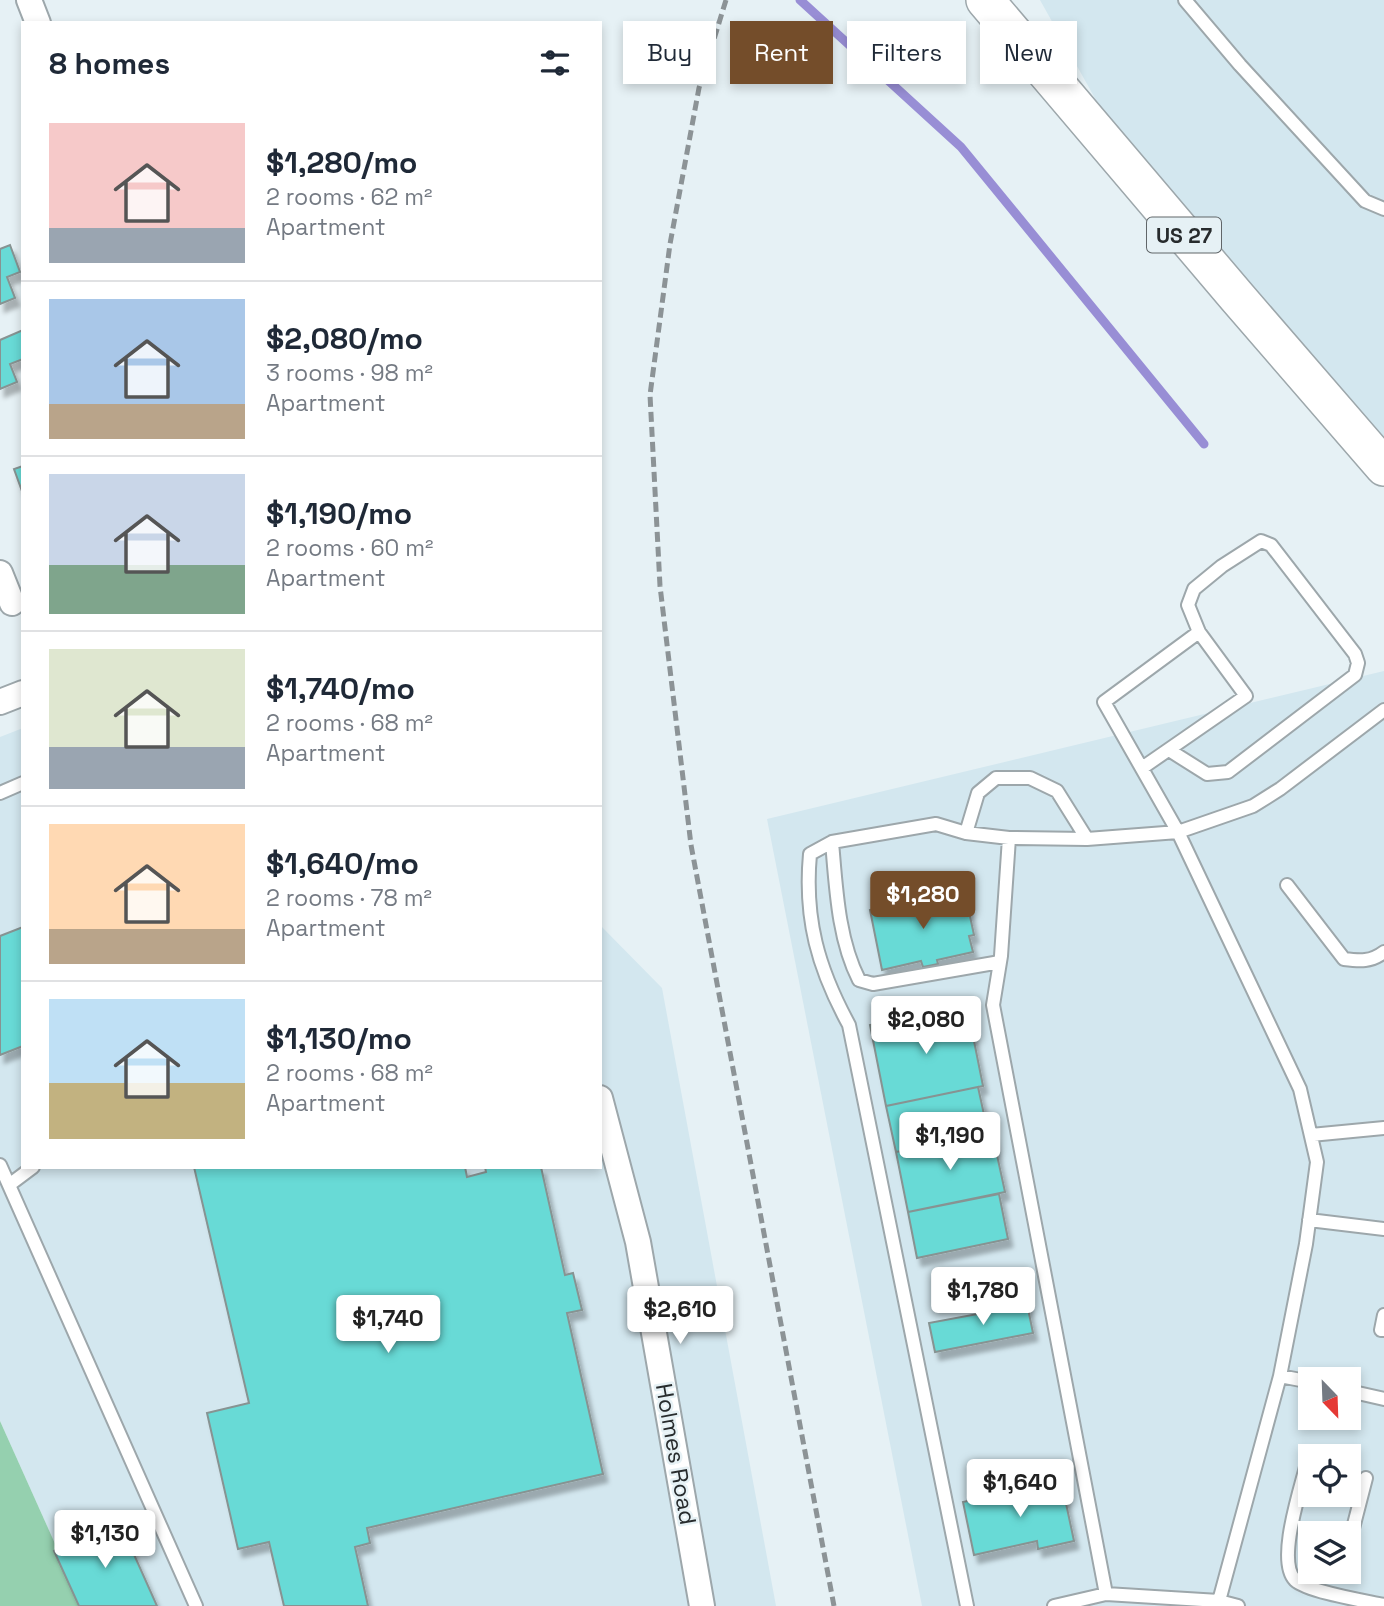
<!DOCTYPE html>
<html lang="en">
<head>
<meta charset="utf-8">
<style>
	:root { --surface:#fff; --page:#f6f6f7; --text:#1f2937; --muted:#747a83; --line:#e0e1e3; --accent:#744d2a }
	body { margin:0; font-family:"Space Grotesk",sans-serif; background:var(--page); color:var(--text); height:100vh; display:flex; flex-direction:column; font-size:26px; white-space:nowrap }
	* { box-sizing:border-box; margin:0 }
	p { font-size:23px; color:var(--muted) }
	.icon { flex:none; width:38px; height:38px; fill:none; stroke:currentColor; stroke-width:2; stroke-linecap:round; stroke-linejoin:round }
	.map { position:relative; flex:1; overflow:hidden }
	.drawer { position:absolute; left:21px; top:21px; width:581px; height:1148px; display:flex; flex-direction:column; background:var(--surface); border-radius:0px; box-shadow:0 4px 10px #0003 }
	.drawer>* { flex:none }
	.hud { position:absolute; left:623px; top:21px; width:654px; height:63px; display:flex; gap:14px }
	.needle { width:46px; rotate:157deg }
	.controls { position:absolute; left:1298px; top:1367px; display:grid; gap:14px }
	.controls a { display:grid; place-items:center; width:63px; height:63px; border-radius:0px; background:var(--surface); box-shadow:0 4px 10px #0003; font-size:35px }
	.price { position:absolute; translate:-50% -60px; padding:0 16px; border-radius:7px; background:#fff; color:#222; font-size:23px; line-height:46px; filter:drop-shadow(0 2px 4px #0008) }
	.price::after { content:''; position:absolute; left:50%; top:42px; width:21px; height:16px; margin-left:-10px; background:inherit; clip-path:polygon(0 0,100% 0,50% 100%) }
	.price.current { background:var(--accent); color:#fff }
	ul { padding:0; list-style:none }
	li { display:flex; align-items:center; gap:21px; height:175px; padding:0 28px }
	li+li { border-top:2px solid var(--line) }
	li span { display:grid; place-items:center; flex:none; width:196px; height:140px; border-radius:0px; color:#555 }
	li>.icon { margin-inline-start:auto }
	span .icon { width:84px; height:84px; fill:#fffc; stroke-width:1 }
	li b { font-size:30px }
	h2 { display:flex; justify-content:space-between; align-items:center; height:84px; padding:0 28px; font-size:30px }
	.pill { padding:0 24px; border-radius:0px; background:var(--surface); box-shadow:0 4px 10px #0003; font-size:24px; line-height:63px }
	.pill.current { background:var(--accent); color:#fff }
	.map>svg:first-child { display:block }
	.built { fill:#d3e7ef; fill-rule:evenodd }
	.green { fill:#95d0af }
	.lines { fill:none; stroke-linecap:round; stroke-linejoin:round }
	.stream { stroke:#988ed5; stroke-width:9 }
	.building { fill:#67dad6; stroke:#879392; stroke-width:2; filter:url(#shadow) }
	.service-casing { stroke:#9da7ab; stroke-width:16 }
	.minor-casing { stroke:#9da7ab; stroke-width:28 }
	.primary-casing { stroke:#9da7ab; stroke-width:40 }
	.service { stroke:#fff; stroke-width:12 }
	.minor { stroke:#fff; stroke-width:24 }
	.primary { stroke:#fff; stroke-width:37 }
	.rail { stroke:#8c9396; stroke-width:5; stroke-dasharray:10 5; stroke-linecap:butt }
	.labels { text-anchor:middle; dominant-baseline:central; stroke-width:5; stroke-linejoin:round; paint-order:stroke }
	.shield { fill:#e6f1f5; stroke:#606669; stroke-width:2 }
	.shield-label { font-size:21px; font-weight:bold; fill:#272b2d }
	.street-label { font-size:23px; fill:#272b2d; stroke:#e6f1f5 }
</style>
</head>
<body>
<div class="map">
<svg width="1384" height="1606" viewBox="0 0 1384 1606">
	<defs>
		<filter id="shadow"><feDropShadow dx="4.5" dy="8" stdDeviation="2" flood-color="#0004"/></filter>
	</defs>
	<rect width="100%" height="100%" fill="#e6f1f5"/>
	<path class="built" d="M1040,0h344v467l-236,-274z
		M1384,671v935h-462l-155,-787zM1311,1379h38v39h-38zM1311,1456h38v38h-38zM1311,1533h38v39h-38z
		M23,728v439h577v-242l62,63 114,618h-693l-83,-185v-684z"/>
	<path class="green" d="M0,1421l83,185h-83z"/>
	<g class="lines">
		<path class="stream" d="M800,0l161,147 243,297"/>
	</g>
	<path class="building" d="M10,245l10,27 -13,5 8,21 -15,6v-55z
		M23,330v29l-13,5 7,18 -17,7v-49z
		M23,466v28l-9,-25z
		M960,891l3,17 5,-1 6,28 -5,1 4,16 -36,8 1,4 -15,3 -2,-6 -39,9 -12,-60z
		M23,927v119l-23,9v-119z
		M967,1006l16,80 -97,20 -16,-81z
		M978,1087l10,46 -92,19 -10,-46z
		M992,1132l13,60 -97,20 -12,-60z
		M194,1167h271l2,10 19,-5 -1,-5h56l24,108 8,-2 9,37 -15,3 36,161 -236,54 3,15 -15,4 13,59h-84l-15,-64 -31,7 -31,-136 42,-10z
		M999,1194l9,45 -91,19 -9,-46z
		M1026,1299l7,34 -98,19 -6,-29 65,-12 -1,-6z
		M1061,1480l13,61 -36,8 -1,-8 -63,14 -11,-53z
		M119,1521l38,85h-78l-25,-55z"/>
	<g class="lines">
		<g class="service-casing">
			<path id="service" d="M1185,0l55,65 125,136 19,8
				M1169,750l38,24 21,-2 127,-97 3,-12 -3,-9 -84,-109 -10,-4 -39,25 -28,23 -6,16 11,27
				M0,793l23,-10
				M966,833l12,-40 18,-15h34l27,13 30,48
				M1009,838l-8,118 -8,49 113,589 -52,12
				M832,842c4,45 6,97 27,138l14,4 127,-22
				M1287,885l57,74c16,2 27,3 40,-7
				M1311,1135l73,-7
				M0,1165l196,441
				M9,1185l24,-18
				M1309,1220l75,9
				M1384,1315l-3,15h3
				M1280,1376l31,6
				M1349,1391l35,8
				M1307,1463c-6,25 -31,98 -12,117 13,12 70,21 89,25
				M1350,1540l16,-62
				M1106,1594l113,7 61,-225 26,-132 11,-82 -17,-73 -122,-257 -74,-130 95,-70 47,64 -104,72
				M1219,1601l19,5
				M967,1606l-118,-581c-31,-57 -45,-106 -39,-171l22,-12 104,-18 30,9 43,5 78,1 91,-7 75,-26 27,-17 104,-79"/>
		</g>
		<g class="minor-casing">
			<path id="minor" d="M29,0l9,23
				M0,573l12,30
				M0,702l23,-9
				M600,1098l38,144 64,364"/>
		</g>
		<g class="primary-casing">
			<path id="primary" d="M985,0l252,297 147,170"/>
		</g>
		<use href="#service" class="service"/>
		<use href="#minor" class="minor"/>
		<use href="#primary" class="primary"/>
		<path class="rail" d="M726,0l-27,88 -29,156 -20,151 10,191 31,259 143,761"/>
	</g>
	<g class="labels">
		<rect class="shield" x="1147" y="217.5" width="74" height="35" rx="5"/>
		<g class="shield-label">
			<text x="1184" y="235">US 27</text>
		</g>
		<g class="street-label">
			<text transform="translate(676 1454) rotate(80)">Holmes Road</text>
		</g>
	</g>
</svg>
<div class="controls">
<a><svg class="needle" viewBox="-14 -14 28 28"><path d="M0-13l5 13h-10z" fill="#e53935"/><path d="M0 13l5-13h-10z" fill="#747a83"/></svg></a>
<a><svg class="icon" aria-label="locate" viewBox="0 0 24 24"><circle cx="12" cy="12" r="6"/><path d="M12 2v4M12 18v4M2 12h4M18 12h4"/></svg></a>
<a><svg class="icon" aria-label="layers" viewBox="0 0 24 24"><path d="M12 4l9 5-9 5-9-5zM3 14l9 5 9-5"/></svg></a>
</div>
<b class="price current" style="left:923px;top:931px">$1,280</b>
<b class="price" style="left:926px;top:1056px">$2,080</b>
<b class="price" style="left:950px;top:1172px">$1,190</b>
<b class="price" style="left:983px;top:1327px">$1,780</b>
<b class="price" style="left:680px;top:1346px">$2,610</b>
<b class="price" style="left:388px;top:1355px">$1,740</b>
<b class="price" style="left:1020px;top:1519px">$1,640</b>
<b class="price" style="left:105px;top:1570px">$1,130</b>
<div class="hud">
<a class="pill">Buy</a>
<a class="pill current">Rent</a>
<a class="pill">Filters</a>
<a class="pill">New</a>
</div>
<section class="drawer">
<h2>8 homes<svg class="icon" aria-label="filters" viewBox="0 0 24 24"><path d="M4 7h16M4 17h16"/><circle cx="9" cy="7" r="2"/><circle cx="15" cy="17" r="2"/></svg></h2>
<ul>
<li><span style="background:linear-gradient(#f6c9c9 75%,#9aa5b1 0)"><svg class="icon" aria-label="home" viewBox="0 0 24 24"><path d="M3 11l9-7 9 7M6 9v11h12V9"/></svg></span><div><b>$1,280/mo</b><p>2 rooms · 62 m²</p><p>Apartment</p></div></li>
<li><span style="background:linear-gradient(#a9c7e8 75%,#b9a48a 0)"><svg class="icon" aria-label="home" viewBox="0 0 24 24"><path d="M3 11l9-7 9 7M6 9v11h12V9"/></svg></span><div><b>$2,080/mo</b><p>3 rooms · 98 m²</p><p>Apartment</p></div></li>
<li><span style="background:linear-gradient(#c9d6e8 65%,#7fa58c 0)"><svg class="icon" aria-label="home" viewBox="0 0 24 24"><path d="M3 11l9-7 9 7M6 9v11h12V9"/></svg></span><div><b>$1,190/mo</b><p>2 rooms · 60 m²</p><p>Apartment</p></div></li>
<li><span style="background:linear-gradient(#dfe7d0 70%,#9aa5b1 0)"><svg class="icon" aria-label="home" viewBox="0 0 24 24"><path d="M3 11l9-7 9 7M6 9v11h12V9"/></svg></span><div><b>$1,740/mo</b><p>2 rooms · 68 m²</p><p>Apartment</p></div></li>
<li><span style="background:linear-gradient(#ffd9b3 75%,#b9a48a 0)"><svg class="icon" aria-label="home" viewBox="0 0 24 24"><path d="M3 11l9-7 9 7M6 9v11h12V9"/></svg></span><div><b>$1,640/mo</b><p>2 rooms · 78 m²</p><p>Apartment</p></div></li>
<li><span style="background:linear-gradient(#bfe0f5 60%,#c2b280 0)"><svg class="icon" aria-label="home" viewBox="0 0 24 24"><path d="M3 11l9-7 9 7M6 9v11h12V9"/></svg></span><div><b>$1,130/mo</b><p>2 rooms · 68 m²</p><p>Apartment</p></div></li>
</ul>
</section>
</div>
</body>
</html>
